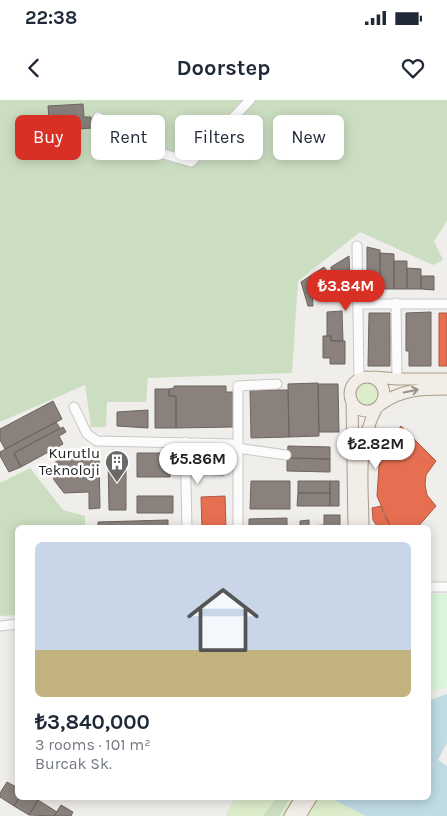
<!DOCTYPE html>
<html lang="en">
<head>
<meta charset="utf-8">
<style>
	:root { --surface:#fff; --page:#f6f6f7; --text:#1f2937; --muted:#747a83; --accent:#d93025 }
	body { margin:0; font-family:Karla,sans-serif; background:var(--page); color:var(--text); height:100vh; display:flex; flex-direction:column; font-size:19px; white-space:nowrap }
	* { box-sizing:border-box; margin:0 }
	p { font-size:16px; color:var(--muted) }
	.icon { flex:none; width:28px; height:28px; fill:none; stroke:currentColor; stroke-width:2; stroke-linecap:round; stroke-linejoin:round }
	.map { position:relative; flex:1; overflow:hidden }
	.sheet { position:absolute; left:15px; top:425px; width:416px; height:275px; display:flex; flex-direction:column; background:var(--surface); border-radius:8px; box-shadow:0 2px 12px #0003 }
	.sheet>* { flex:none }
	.top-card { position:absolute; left:15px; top:15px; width:418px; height:45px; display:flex; gap:10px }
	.price { position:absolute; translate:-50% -42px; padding:0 11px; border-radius:18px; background:#fff; color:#222; font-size:16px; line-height:32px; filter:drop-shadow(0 1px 2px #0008) }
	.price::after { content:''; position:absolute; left:50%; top:30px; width:15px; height:11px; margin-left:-8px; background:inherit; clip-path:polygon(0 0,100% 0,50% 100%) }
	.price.current { background:var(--accent); color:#fff }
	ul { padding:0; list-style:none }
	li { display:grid; align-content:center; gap:10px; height:265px; padding:0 20px }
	li span { display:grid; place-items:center; height:155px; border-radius:8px; color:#555 }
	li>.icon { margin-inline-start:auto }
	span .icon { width:90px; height:90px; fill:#fffc; stroke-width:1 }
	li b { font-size:21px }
	.chip { padding:0 18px; border-radius:8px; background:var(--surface); box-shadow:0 2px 12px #0003; font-size:18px; line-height:45px }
	.chip.current { background:var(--accent); color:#fff }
	.status { display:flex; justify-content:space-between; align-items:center; height:35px; padding:0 25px; background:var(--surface); direction:ltr }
	.status svg { height:14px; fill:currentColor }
	header { display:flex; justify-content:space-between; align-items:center; height:65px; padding:0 20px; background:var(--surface); font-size:22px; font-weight:700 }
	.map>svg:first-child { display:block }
	.grass { fill:#ddeccb }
	.forest { fill:#cbdec1 }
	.park { fill:#daf5da }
	.water { fill:#bfdbe3 }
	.shops { fill:#e76f51; stroke:#ac5843 }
	.industry { fill:#8a817c; stroke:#6b6461 }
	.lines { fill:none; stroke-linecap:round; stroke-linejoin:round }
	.minor-casing { stroke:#c9c8c7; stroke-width:11 }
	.major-casing { stroke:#a79c86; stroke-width:13 }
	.minor { stroke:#fdfcfc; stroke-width:9 }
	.major { stroke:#f3ede7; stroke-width:11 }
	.oneway { stroke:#95928e }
	.labels { text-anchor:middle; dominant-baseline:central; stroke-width:5; stroke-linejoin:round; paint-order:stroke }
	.poi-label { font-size:15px; fill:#222; stroke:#fff; text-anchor:end }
</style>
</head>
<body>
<div class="status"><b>22:38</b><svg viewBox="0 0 49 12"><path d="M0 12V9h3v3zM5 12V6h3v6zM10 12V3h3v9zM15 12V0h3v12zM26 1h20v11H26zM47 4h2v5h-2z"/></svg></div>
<header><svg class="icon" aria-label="back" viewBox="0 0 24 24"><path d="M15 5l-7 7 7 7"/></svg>Doorstep<svg class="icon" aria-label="heart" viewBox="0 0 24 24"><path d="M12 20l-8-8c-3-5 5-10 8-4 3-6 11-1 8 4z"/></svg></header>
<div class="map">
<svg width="447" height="716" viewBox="0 0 447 716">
	<rect width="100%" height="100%" fill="#f0eeeb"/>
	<path class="grass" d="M355 293a12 12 0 1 1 24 0a12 12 0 1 1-24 0Z
		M235,698h79l-11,18h-78z
		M316,698h33l42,18h-86z"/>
	<path class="forest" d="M0,0h447v121l-13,20 9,19 -10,5 -73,-33 -62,49 -6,92 -144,5 -2,24h-39l-1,25h-15l-6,-42 -85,37z
		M30,368l33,42 22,6v11l-67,1 -1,87 -17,1v-133z
		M276,698h14l-11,18h-16z"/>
	<path class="park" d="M429,494h18v92l-18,6z"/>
	<path class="water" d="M447,594v49l-9,17 9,6v50h-81l-30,-15 2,-3h91v-95l2,-3z"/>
	<path class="shops" d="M439,213h8v53h-8z
		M401,326l35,35 -10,14 -1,10 2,10 9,11 -19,22h-26l-14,-32 2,-30 6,-19z
		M225,396l1,32h-24l-1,-31z
		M381,406l2,7 8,15h-13l-5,-8 -1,-12z"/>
	<path class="industry" d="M83,4l1,13h7l1,11 -42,3 -2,-25z
		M367,147l13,3v39h-13z
		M380,153l14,1v35h-14z
		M349,156l1,24 -18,2 -1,-15z
		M394,161h13v28h-13z
		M324,167l6,8 -15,8 -3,8 1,15h-5l-7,-24z
		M407,168l14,1v20h-14z
		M421,176h13v14l-13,-1z
		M342,211l1,30h-12v-5h-4v-24z
		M431,212v54h-22v-15h-3v-38z
		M369,213h21v53h-22z
		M323,236h8v5h14v23h-15v-6h-7z
		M318,283l1,53 -30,1 -1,-53z
		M318,284h20l1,48h-20z
		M174,286h52v6h7v35l-57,1v-32h-7v-7l5,-1z
		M155,289h14v7h7v32h-21z
		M250,290h38l1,47 -38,1z
		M53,301l9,18 -57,30 -5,-9v-11z
		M148,310v18l-31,-2v-14z
		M56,322l4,6 -46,25 7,14 -12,5 -9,-16v-4z
		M63,327l3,5 -7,4 4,8 -42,23 -7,-14z
		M288,346l42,1v12l-43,-1z
		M137,353h34l-1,24h-33z
		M108,355h18v55h-17z
		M99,356l1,52 -11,1v-17l-25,1 -10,-13 -2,-14 8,-9z
		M197,358h27l-1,4h3l-2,13 -27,-1v-5h-2v-7h2z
		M287,358l43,1v13l-43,-1z
		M251,381h39v28h-40z
		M298,381h32v12h-32z
		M330,381h9v25h-9z
		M298,393h32v13h-33z
		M137,396h36v17h-36z
		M324,415h16v13h-16z
		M287,418v10h-38v-9z
		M168,420v8h-70v-6z
		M309,420v6l15,-1v3h-24v-7z
		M7,682l11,6v10h1l-5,8 -14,-9v-4z
		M19,698h14l5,2 -9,15 -15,-9z
		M38,700l19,12 -3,4 -25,-1z
		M61,705l12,7 -2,4h-17z"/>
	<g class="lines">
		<g class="minor-casing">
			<path id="minor" d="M98,17l38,29 55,16 59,-62
				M357,146l2,132
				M396,203l1,76
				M358,204h89
				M74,307l13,27 10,7 140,3
				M185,342l2,86
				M237,348l49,7
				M238,428v-142l39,-2
				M429,487h18
				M0,526l18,-2"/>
		</g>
		<g class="major-casing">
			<path id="major" d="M350 294a17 17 0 1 1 34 0a17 17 0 1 1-34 0Z
				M374,277l23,2h50
				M352,301l2,127
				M380,305c21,-16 42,-16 67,-16
				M363,428c0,-43 -7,-80 13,-119
				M290,716l11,-18
				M300,716l11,-18"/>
		</g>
		<use href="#minor" class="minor"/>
		<use href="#major" class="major"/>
	</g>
	<defs><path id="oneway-shaft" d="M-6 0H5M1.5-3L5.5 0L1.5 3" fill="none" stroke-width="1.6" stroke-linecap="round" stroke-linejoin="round" transform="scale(1.25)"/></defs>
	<use class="oneway" href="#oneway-shaft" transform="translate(411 291) rotate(-12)"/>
	<defs>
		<g id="building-pin" transform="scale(1.25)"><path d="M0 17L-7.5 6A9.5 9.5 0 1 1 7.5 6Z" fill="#6a6968" stroke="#fff"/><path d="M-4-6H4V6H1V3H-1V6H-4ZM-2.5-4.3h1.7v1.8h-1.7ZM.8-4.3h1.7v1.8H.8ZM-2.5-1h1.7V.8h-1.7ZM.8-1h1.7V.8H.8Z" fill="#fff"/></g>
	</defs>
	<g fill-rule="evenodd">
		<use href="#building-pin" x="117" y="362"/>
	</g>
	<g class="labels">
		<g class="poi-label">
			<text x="100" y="353">Kurutlu<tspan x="100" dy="17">Teknoloji</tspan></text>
		</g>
	</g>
</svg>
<b class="price current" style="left:346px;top:212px">₺3.84M</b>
<b class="price" style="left:376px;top:370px">₺2.82M</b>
<b class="price" style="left:198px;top:385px">₺5.86M</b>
<div class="top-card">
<a class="chip current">Buy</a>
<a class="chip">Rent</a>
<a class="chip">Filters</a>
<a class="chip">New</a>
</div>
<section class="sheet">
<ul>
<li><span style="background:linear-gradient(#c9d6e8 70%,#c2b280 0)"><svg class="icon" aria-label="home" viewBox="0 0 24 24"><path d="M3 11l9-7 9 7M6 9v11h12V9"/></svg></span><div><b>₺3,840,000</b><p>3 rooms · 101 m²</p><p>Burcak Sk.</p></div></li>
</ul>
</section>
</div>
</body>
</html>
